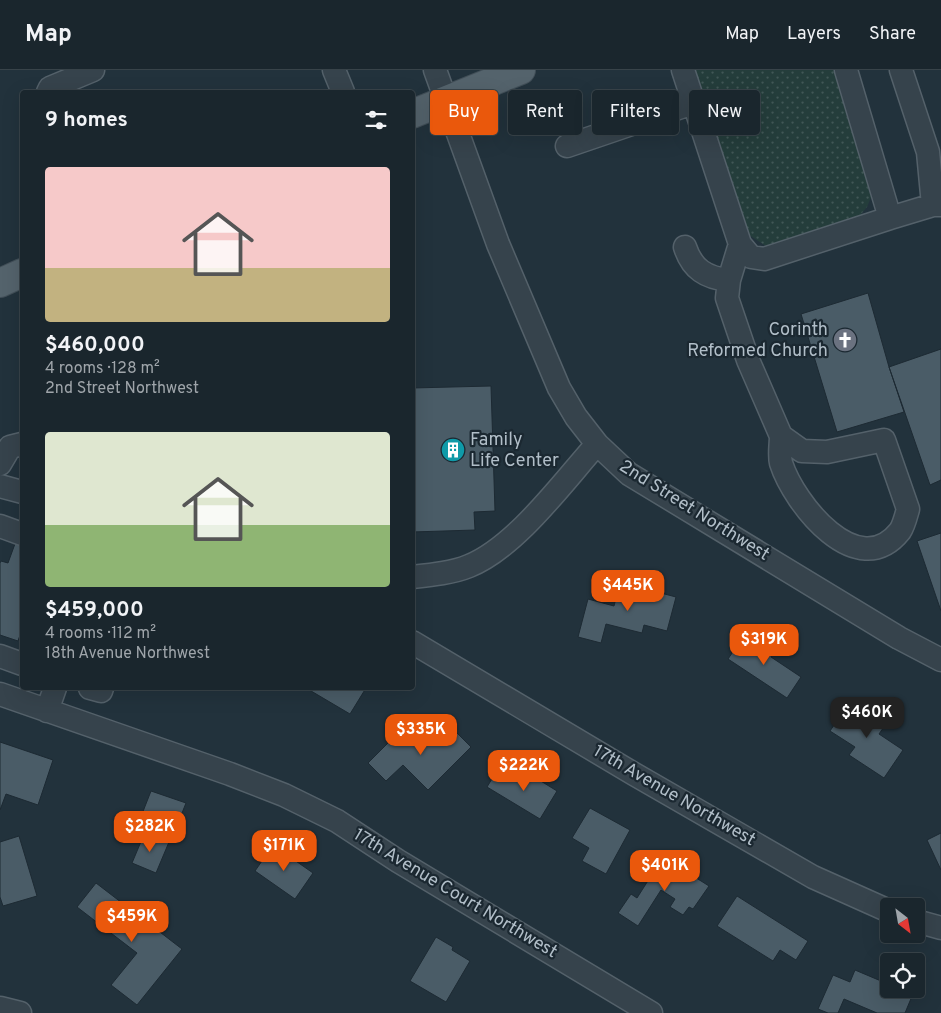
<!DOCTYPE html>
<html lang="en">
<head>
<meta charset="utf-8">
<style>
	:root { --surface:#1a262d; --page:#273239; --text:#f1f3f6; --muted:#9fa5aa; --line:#384349; --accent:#ea580c }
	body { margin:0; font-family:Overpass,sans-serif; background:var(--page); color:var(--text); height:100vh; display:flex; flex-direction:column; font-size:19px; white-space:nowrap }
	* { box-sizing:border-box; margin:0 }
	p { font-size:16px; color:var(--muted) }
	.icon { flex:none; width:28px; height:28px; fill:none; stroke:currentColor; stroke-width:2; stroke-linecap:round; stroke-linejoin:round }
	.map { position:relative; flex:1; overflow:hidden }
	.details { position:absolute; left:20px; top:20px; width:395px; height:600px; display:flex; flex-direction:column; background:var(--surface); border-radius:5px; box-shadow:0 5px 20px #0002,0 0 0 1px var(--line) }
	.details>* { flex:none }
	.hud { position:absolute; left:430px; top:20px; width:435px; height:45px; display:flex; gap:10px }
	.needle { width:32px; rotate:149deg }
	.fabs { position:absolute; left:880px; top:828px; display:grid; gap:10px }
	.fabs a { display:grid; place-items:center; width:45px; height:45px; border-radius:5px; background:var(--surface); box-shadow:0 5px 20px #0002,0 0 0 1px var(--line); font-size:25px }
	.price { position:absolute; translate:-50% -42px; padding:0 11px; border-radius:10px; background:var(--accent); color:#fff; font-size:16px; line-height:32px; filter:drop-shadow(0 1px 2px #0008) }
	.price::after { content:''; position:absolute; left:50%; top:30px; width:15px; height:11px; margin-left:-8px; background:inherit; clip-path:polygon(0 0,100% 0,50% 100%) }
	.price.on { background:#222; color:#fff }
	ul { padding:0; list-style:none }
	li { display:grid; align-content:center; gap:10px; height:265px; padding:0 25px }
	li span { display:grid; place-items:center; height:155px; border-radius:5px; color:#555 }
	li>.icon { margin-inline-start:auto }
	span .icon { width:90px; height:90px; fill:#fffc; stroke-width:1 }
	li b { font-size:21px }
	h2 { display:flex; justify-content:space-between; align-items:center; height:60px; padding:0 25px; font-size:21px }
	.tag { padding:0 18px; border-radius:5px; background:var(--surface); box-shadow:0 5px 20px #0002,0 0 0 1px var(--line); font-size:18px; line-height:45px }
	.tag.on { background:var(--accent); color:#fff }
	header { display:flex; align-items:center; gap:30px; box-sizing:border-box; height:70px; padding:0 25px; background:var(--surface); border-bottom:1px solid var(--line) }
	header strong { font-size:24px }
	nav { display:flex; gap:28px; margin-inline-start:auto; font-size:18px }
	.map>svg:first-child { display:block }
	.grass { fill:url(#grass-dots) }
	.building { fill:#4a5c67; stroke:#1d2a33 }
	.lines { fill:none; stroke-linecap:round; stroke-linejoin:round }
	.minor-casing { stroke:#54616a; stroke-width:25 }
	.major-casing { stroke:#424f58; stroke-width:30 }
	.minor { stroke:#36434c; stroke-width:22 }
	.major { stroke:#54636c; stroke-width:28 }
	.labels { text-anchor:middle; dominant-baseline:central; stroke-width:4.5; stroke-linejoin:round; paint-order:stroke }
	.poi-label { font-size:18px; fill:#b1bec8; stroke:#1b2831; text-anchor:end }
	.street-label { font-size:18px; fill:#b1bec8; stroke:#1b2831 }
</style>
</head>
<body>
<header>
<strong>Map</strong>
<nav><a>Map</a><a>Layers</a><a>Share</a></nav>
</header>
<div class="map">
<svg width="941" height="943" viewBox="0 0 941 943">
	<defs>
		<pattern id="grass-dots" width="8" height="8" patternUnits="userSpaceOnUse" patternTransform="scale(1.25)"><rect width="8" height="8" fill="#243d3b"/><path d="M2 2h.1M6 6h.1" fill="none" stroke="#415756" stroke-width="1.8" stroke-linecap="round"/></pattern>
	</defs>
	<rect width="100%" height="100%" fill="#22323c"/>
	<path class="grass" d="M695,0h144l37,115 -9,22 -11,13 -90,26 -17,-11 -7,-11z"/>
	<path class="building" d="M868,223l21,74 15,45 -67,20 -36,-118z
		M941,279v131l-11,5 -41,-118z
		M491,316l4,125 -21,1 1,18 -63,2v-144z
		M941,463v78l-24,-70z
		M16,471l6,3v85l-4,12 -18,-6v-72l1,-2 7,2z
		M621,508l22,6 -1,4 34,9 -9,34 -23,-6 -2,8 -36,-9 -5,19 -23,-6 10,-38 26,7z
		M745,564l28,20 -2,3 30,20 -14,21 -59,-39z
		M306,618h60l-16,26z
		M851,630l35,24 -7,10 24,16 -19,28 -35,-23 6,-8 -25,-16z
		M448,654l23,23 -43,43 -25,-25 -17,16 -18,-18 34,-34 21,20z
		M0,672l53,18 -15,45 -32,-11 -6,16z
		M498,699l19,11 6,-10 34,21 -17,28 -53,-32z
		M151,721l35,12 -10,25 -34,-14z
		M590,738l40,22 -24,44 -24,-13 7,-13 -17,-10z
		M145,762l24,10 -13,31 -24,-10z
		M941,763v37l-14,-30z
		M19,766l18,60 -34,10 -3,-9v-55z
		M273,775l40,28 -18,26 -40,-28z
		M663,787l46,29 -16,23 -4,-2 -6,8 -13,-8 5,-8 -14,-9 -23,36 -20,-13 13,-19 6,4z
		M96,813l86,66 -45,56 -26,-20 26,-32 -60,-46z
		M737,826l71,45 -12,19 -16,-10 -7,11 -56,-35z
		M436,867l17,10 -1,3 18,11 -24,41 -36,-21z
		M855,900l26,11 3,-8 5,2v14h26l-10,24h-28l-33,-14 -6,14h-10l-10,-4 15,-34 17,7z"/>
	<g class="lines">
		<g class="minor-casing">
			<path id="minor" d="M334,0l9,22
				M435,0l63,174 61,144 17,29 21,27 32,30 270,164 42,22
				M683,0l57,174 11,13 13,2 126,-41 -44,-148
				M901,0l27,82 5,53
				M48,22l2,-4 43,-18
				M567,76l126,-43
				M890,148l43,-13h8
				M740,174l-11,36 -2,18 21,62 33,76 21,15 25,1 57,-12 24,69c-2,7 -4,16 -8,22 -42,53 -106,-27 -119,-68 -2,-8 0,-19 0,-27
				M685,177c7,22 21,31 44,33
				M0,394l10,-17 12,-3
				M0,416l22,6
				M0,456l22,8
				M412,507c19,-2 40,-4 57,-11 47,-19 94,-84 128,-122
				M412,572l222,132 179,103 76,34
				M0,586l22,8
				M90,618l11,3 1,-3
				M0,624l230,80 54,21 53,26 61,40 253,152
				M47,641l8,-23
				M916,851l25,7
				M0,938l20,5"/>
		</g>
		<g class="major-casing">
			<path id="major" d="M412,44l109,-44
				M0,213l22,-10"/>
		</g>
		<use href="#minor" class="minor"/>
		<use href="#major" class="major"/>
	</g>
	<defs>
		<g id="church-disc" transform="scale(1.25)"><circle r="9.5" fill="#6b7280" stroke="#1b2831"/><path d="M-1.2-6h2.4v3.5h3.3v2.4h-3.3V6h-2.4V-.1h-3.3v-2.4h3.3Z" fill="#fff"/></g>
		<g id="building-disc" transform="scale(1.25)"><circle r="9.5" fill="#0f9aa8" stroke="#1b2831"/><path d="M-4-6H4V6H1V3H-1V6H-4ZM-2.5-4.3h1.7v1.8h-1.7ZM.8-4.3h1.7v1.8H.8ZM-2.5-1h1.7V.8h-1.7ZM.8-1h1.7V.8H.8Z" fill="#fff"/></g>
	</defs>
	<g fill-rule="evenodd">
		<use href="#church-disc" x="845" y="270"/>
		<use href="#building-disc" x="453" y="380"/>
	</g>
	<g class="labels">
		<g class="poi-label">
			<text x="828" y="260">Corinth<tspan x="828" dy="21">Reformed Church</tspan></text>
			<text x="470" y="370" text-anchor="start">Family<tspan x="470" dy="21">Life Center</tspan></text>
		</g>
		<g class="street-label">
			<text transform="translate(694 441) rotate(32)">2nd Street Northwest</text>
			<text transform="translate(674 726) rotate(30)">17th Avenue Northwest</text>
			<text transform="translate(455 824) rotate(31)">17th Avenue Court Northwest</text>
		</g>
	</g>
</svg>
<div class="fabs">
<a><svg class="needle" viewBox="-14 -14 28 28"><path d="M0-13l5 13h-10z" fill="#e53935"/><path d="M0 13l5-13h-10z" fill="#9fa5aa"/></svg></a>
<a><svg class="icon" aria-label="locate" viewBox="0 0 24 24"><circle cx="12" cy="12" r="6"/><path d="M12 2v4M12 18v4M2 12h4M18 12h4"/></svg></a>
</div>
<b class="price" style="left:628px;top:542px">$445K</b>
<b class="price" style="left:764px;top:596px">$319K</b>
<b class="price on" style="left:867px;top:669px">$460K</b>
<b class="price" style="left:421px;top:686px">$335K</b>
<b class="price" style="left:524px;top:722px">$222K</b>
<b class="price" style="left:150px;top:783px">$282K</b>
<b class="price" style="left:284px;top:802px">$171K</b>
<b class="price" style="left:665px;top:822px">$401K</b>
<b class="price" style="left:132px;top:873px">$459K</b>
<div class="hud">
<a class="tag on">Buy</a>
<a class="tag">Rent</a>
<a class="tag">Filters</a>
<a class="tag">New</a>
</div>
<section class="details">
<h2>9 homes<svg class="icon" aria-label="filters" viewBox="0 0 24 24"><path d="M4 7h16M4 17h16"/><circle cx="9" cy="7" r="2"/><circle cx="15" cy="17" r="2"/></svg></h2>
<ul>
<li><span style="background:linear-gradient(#f6c9c9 65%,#c2b280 0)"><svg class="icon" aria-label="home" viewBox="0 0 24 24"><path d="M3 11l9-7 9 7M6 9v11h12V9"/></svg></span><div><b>$460,000</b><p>4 rooms · 128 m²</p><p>2nd Street Northwest</p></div></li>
<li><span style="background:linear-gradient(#dfe7d0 60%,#8fb573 0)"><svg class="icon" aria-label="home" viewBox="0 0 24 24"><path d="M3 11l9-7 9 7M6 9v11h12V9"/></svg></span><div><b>$459,000</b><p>4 rooms · 112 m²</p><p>18th Avenue Northwest</p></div></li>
</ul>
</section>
</div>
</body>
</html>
